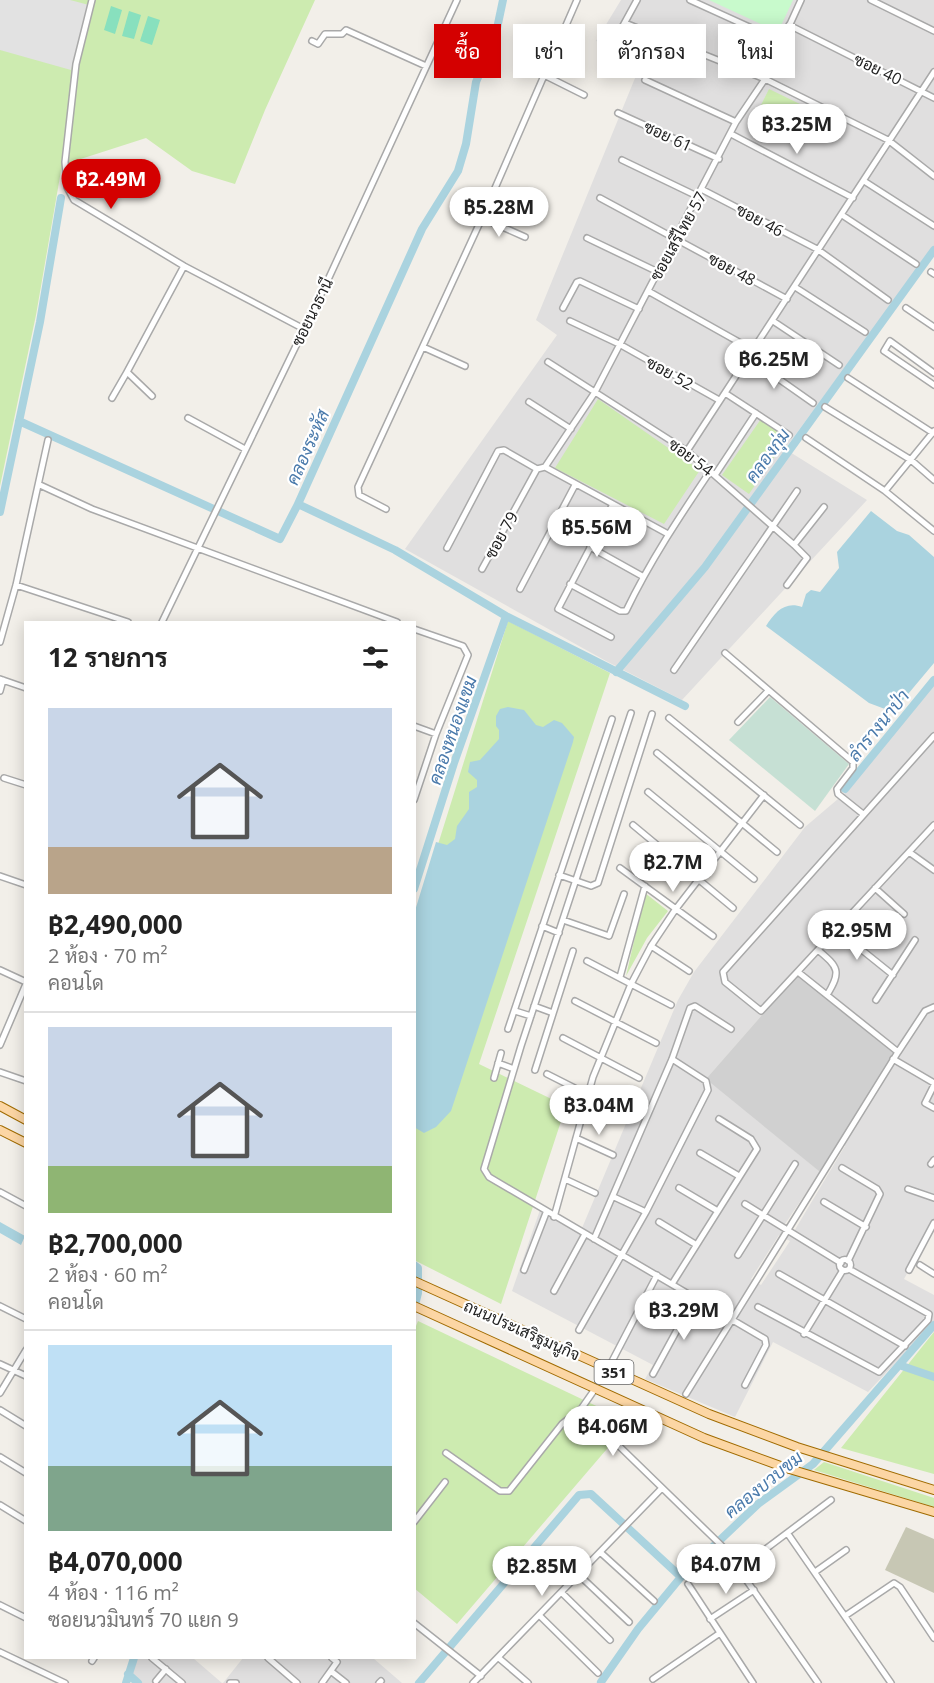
<!DOCTYPE html>
<html lang="th">
<head>
<meta charset="utf-8">
<style>
	:root { --surface:#fff; --page:#f2f2f2; --text:#222; --muted:#767676; --line:#e0e0e0; --accent:#d40000 }
	body { margin:0; font-family:"Open Sans",Sarabun,sans-serif; background:var(--page); color:var(--text); height:100vh; display:flex; flex-direction:column; font-size:22px; white-space:nowrap }
	* { box-sizing:border-box; margin:0 }
	p { font-size:20px; color:var(--muted) }
	.icon { flex:none; width:33px; height:33px; fill:none; stroke:currentColor; stroke-width:2; stroke-linecap:round; stroke-linejoin:round }
	.map { position:relative; flex:1; overflow:hidden }
	.drawer { position:absolute; left:24px; top:621px; width:392px; height:1038px; display:flex; flex-direction:column; background:var(--surface); border-radius:0px; box-shadow:0 3px 15px #0003 }
	.drawer>* { flex:none }
	.top-card { position:absolute; left:434px; top:24px; width:410px; height:54px; display:flex; gap:12px }
	.price { position:absolute; translate:-50% -51px; padding:0 14px; border-radius:21px; background:#fff; color:#222; font-size:20px; line-height:39px; filter:drop-shadow(0 2px 3px #0008) }
	.price::after { content:''; position:absolute; left:50%; top:36px; width:18px; height:14px; margin-left:-9px; background:inherit; clip-path:polygon(0 0,100% 0,50% 100%) }
	.price.current { background:var(--accent); color:#fff }
	ul { padding:0; list-style:none }
	li { display:grid; align-content:center; gap:12px; height:318px; padding:0 24px }
	li+li { border-top:2px solid var(--line) }
	li span { display:grid; place-items:center; height:186px; border-radius:0px; color:#555 }
	li>.icon { margin-inline-start:auto }
	span .icon { width:108px; height:108px; fill:#fffc; stroke-width:1 }
	li b { font-size:26px }
	h2 { display:flex; justify-content:space-between; align-items:center; height:72px; padding:0 24px; font-size:26px }
	.chip { padding:0 21px; border-radius:0px; background:var(--surface); box-shadow:0 3px 15px #0003; font-size:21px; line-height:54px }
	.chip.current { background:var(--accent); color:#fff }
	.map>svg:first-child { display:block }
	.residential { fill:#e0dfdf; fill-rule:evenodd }
	.religious { fill:#d0d0d0 }
	.construction { fill:#c7c7b4 }
	.grass { fill:#cdebb0 }
	.wetland { fill:#c6e0d4 }
	.park { fill:#c8facc }
	.pitch { fill:#88e0be }
	.parking { fill:#e2e2e2 }
	.water { fill:#aad3df }
	.lines { fill:none; stroke-linecap:round; stroke-linejoin:round }
	.canal { stroke:#aad3df; stroke-width:8 }
	.street-casing { stroke:#a9a9a9; stroke-width:8 }
	.primary-casing { stroke:#a06b00; stroke-width:10 }
	.street { stroke:#fff; stroke-width:5 }
	.primary { stroke:#fcd6a4; stroke-width:8 }
	.labels { text-anchor:middle; dominant-baseline:central; stroke-width:4.5; stroke-linejoin:round; paint-order:stroke }
	.shield { fill:#fff; stroke:#646464; stroke-width:1.5 }
	.shield-label { font-size:15px; font-weight:bold; fill:#222 }
	.street-label { font-size:16px; fill:#222; stroke:#fff }
	.water-label { font-size:18px; font-style:italic; fill:#4a7aab; stroke:#fff }
</style>
</head>
<body>
<div class="map">
<svg width="934" height="1683" viewBox="0 0 934 1683">
	<rect width="100%" height="100%" fill="#f2efe9"/>
	<path class="residential" d="M621,0h313v246l-149,203 82,51 -185,200 -76,-39 -201,-112 152,-214 -21,-15 106,-259 -46,-20z
		M934,684v541l-30,54 30,16v27l-66,70 -95,-50 -38,75 -90,-38 8,-14 -141,-74 29,-84 41,21 96,-228 16,-28 111,-145 40,-34zM797,975l98,77 -55,88 5,6 -52,87 -10,-6 37,-55 -113,-94zM779,1235l11,6 -29,44 -10,-6z
		M138,1658h55l29,25h-81l-10,-9z
		M243,1658h130l29,25h-179z"/>
	<path class="religious" d="M797,975l98,77 -75,120 -114,-93z"/>
	<path class="construction" d="M906,1527l28,12v54l-49,-23z"/>
	<path class="grass" d="M0,0h315l-50,110 -30,74 -43,-13 -46,-33 -84,27 -26,150 -36,171z
		M769,89l68,33 -7,16 -69,-33z
		M598,399l102,71 -36,54 -109,-56z
		M761,419l26,19 -38,56 -27,-19z
		M508,621l102,52 -131,391 87,42 -65,198 -87,-44v-339z
		M645,893l23,18 -21,27 -21,38z
		M418,1321l212,101 -173,202 -43,-36v-257z
		M934,1332v142l-93,-26z
		M824,1462l110,36v9l-120,-37z"/>
	<path class="wetland" d="M770,697l79,67 -34,47 -86,-71z"/>
	<path class="park" d="M709,0h84l-15,32z"/>
	<path class="pitch" d="M111,6l11,4 -7,24 -11,-4z
		M129,11l12,4 -7,24 -12,-3z
		M148,16l12,4 -8,25 -12,-4z"/>
	<path class="parking" d="M0,0h70l19,5 -18,65 -71,-20z"/>
	<path class="water" d="M871,511l26,20 12,4 25,22v106l-41,49 -24,-9 -103,-77c9,-14 19,-25 36,-19l4,-13 5,-4 9,2 19,-24 -2,-16z
		M508,707l16,3 12,15 7,2 11,-7 8,3 12,14 -1,5 -122,369 -15,16 -12,6 -10,-6v-213l22,-72 11,3 8,-6 2,-13 12,-17v-17l8,-5v-7l-9,-8 2,-10 10,-2 19,-21v-9l-3,-4v-10l4,-7z
		M0,1222l25,14 -4,9 -21,-12z"/>
	<g class="lines">
		<path class="canal" d="M503,0l-8,38 -19,44 -10,62 -8,27 -36,58 -124,275 97,46 111,66 179,90
			M19,421l261,118 18,-35
			M0,512l40,-190 21,-124
			M616,672l89,-105 229,-317
			M845,789l89,-109
			M414,889l40,-126 52,-147
			M414,1265l4,3v25l-4,16
			M899,1365l35,12
			M128,1674l10,9
			M601,1682l37,-53 43,-52 77,-73 55,-40 121,-139
			M126,1683l8,-25
			M419,1683l160,-188 12,-1 90,83"/>
		<g class="street-casing">
			<path id="street" d="M92,0l-16,64 -11,98 2,25 7,13 110,66 120,63
				M690,0l90,41
				M871,0l63,31
				M625,23l140,56 123,61 46,36
				M789,25l145,73
				M619,33l18,-33
				M312,41l6,3 7,-10h17l4,-4 80,36
				M544,75l40,20
				M645,80l91,42
				M618,113l101,46
				M731,134l122,64
				M622,160l77,37
				M864,181l70,45
				M703,190l114,59 71,51
				M600,198l187,101
				M842,215l74,49
				M482,218l43,19
				M587,238l71,34
				M931,272l3,2
				M795,287l70,45
				M648,291l105,59
				M563,308l14,-26 3,-1 59,28
				M906,308l28,19
				M570,321l51,24 98,55
				M773,321l66,44
				M423,347l42,19
				M749,358l64,45
				M548,362l139,89 107,94 13,13 -20,27
				M934,373l-44,-32 -6,10 50,34
				M848,378l85,55
				M725,393l64,42
				M152,396l-25,-24 57,-106
				M112,398l15,-26
				M529,402l42,27
				M825,407l86,53 23,20
				M188,418l57,31
				M806,438l79,53 49,-60
				M687,451l247,-379
				M545,467l50,-75 141,-270 29,-43 36,-79
				M545,467l123,67
				M715,475l41,-62
				M40,485l52,24 305,113
				M885,491l49,40
				M386,509l-27,-14 -1,-8 124,-269 95,-218
				M794,545l30,-38
				M590,547l52,29
				M447,548l51,-97 6,-1 33,19 8,-2
				M482,569l55,-100
				M570,584l50,27h6c24,-50 54,-95 85,-141
				M16,585l112,37
				M520,589l55,-104
				M162,622l164,-338 131,-284
				M414,629l49,17 5,9 -32,79 -22,66
				M611,637l-53,-28 55,-105
				M0,642l16,-57 32,-145
				M725,653l128,109v6l-16,21 1,5 25,20
				M674,670l123,-179
				M0,679l26,9
				M0,691l3,-11
				M631,713l-110,333 -37,123 5,8 276,162 1,6 -21,40
				M669,718l131,107
				M738,722l30,-31
				M414,726l22,8
				M934,736l-211,236 2,10 36,29 173,-186
				M657,753l120,99
				M4,778l22,7
				M648,792l106,87
				M633,825l100,83
				M909,852l25,18
				M620,868l93,68
				M559,875l32,11 7,-3 54,-169
				M0,876l26,9
				M875,888l29,26
				M563,920l46,16 15,-42
				M542,926l17,7
				M837,930l56,45
				M651,946l38,25
				M818,950c20,17 24,21 9,45
				M587,961l84,44
				M0,970l26,12
				M798,972l100,80
				M620,977l25,-91
				M876,1000l39,-60
				M575,1001l81,42
				M534,1006l19,7
				M515,1011l16,5
				M508,1029l104,-310
				M563,1038l76,40
				M0,1045l26,-61
				M893,1059l41,24
				M498,1063l16,6
				M535,1070l38,-119
				M0,1072l26,9
				M547,1074l81,41
				M494,1078l7,-25
				M934,1085l-9,18 9,5
				M576,1138l37,17
				M700,1153l39,23
				M931,1164l3,-4
				M842,1168l35,21 3,5 -32,67
				M565,1179l30,14
				M679,1188l37,22
				M908,1189l26,9
				M0,1192l26,14
				M614,1197l32,15
				M824,1202l42,25
				M745,1204l96,59
				M554,1217l39,-140 38,-93 20,-38 24,-36 89,-115
				M659,1222l36,22
				M594,1239l78,-180 18,-51 5,-2 36,23
				M738,1255l57,-91
				M839.5 1265a5.5 5.5 0 1 1 11 0a5.5 5.5 0 1 1-11 0Z
				M920,1265l14,9
				M524,1270l22,-57
				M909,1270l25,-47
				M779,1274l126,72
				M672,1284l85,-135 -6,-10 -32,-20
				M554,1291l31,-57
				M0,1306l26,13
				M758,1307l121,65 49,-52 1,-6 -80,-45
				M579,1330l67,-118 62,-122 -2,-9 -34,-22
				M804,1334l39,-64
				M0,1364l26,12
				M608,1369l49,-94
				M653,1374l42,-77
				M0,1393l26,-43
				M686,1394l212,-342 27,-41 9,-4
				M581,1409l143,139 94,135
				M0,1410l26,16
				M446,1453l54,38h9l53,-67 19,-15 14,-20
				M0,1457l26,16
				M0,1505l26,16
				M414,1522l31,-40
				M788,1534l103,149
				M600,1552l54,49
				M739,1569l92,-69
				M815,1572l31,-22
				M579,1575l50,47
				M688,1584l65,99
				M562,1593l48,47
				M0,1605l26,13
				M540,1616l58,57
				M845,1616l49,-33 6,4 34,51
				M710,1619l44,-29
				M414,1623l67,53
				M0,1652l65,31
				M152,1658l30,25
				M268,1658l29,25
				M500,1659l28,24
				M92,1661l2,-3
				M332,1672l14,11
				M653,1679l67,-46
				M156,1681l10,-12
				M230,1683h6
				M322,1683l15,-21 -5,-4
				M379,1683l2,-2
				M473,1683l189,-195"/>
		</g>
		<g class="primary-casing">
			<path id="primary" d="M0,1106l26,14
				M0,1130l26,13
				M414,1281l295,133 88,33 137,43
				M414,1306l290,132 82,30 148,44"/>
		</g>
		<use href="#street" class="street"/>
		<use href="#primary" class="primary"/>
	</g>
	<g class="labels">
		<rect class="shield" x="594.5" y="1360" width="39" height="24" rx="4.5"/>
		<g class="shield-label">
			<text x="614" y="1372">351</text>
		</g>
		<g class="street-label">
			<text transform="translate(878 69) rotate(26)">ซอย 40</text>
			<text transform="translate(668 136) rotate(25)">ซอย 61</text>
			<text transform="translate(760 220) rotate(28)">ซอย 46</text>
			<text transform="translate(678 236) rotate(-61)">ซอยเสรีไทย 57</text>
			<text transform="translate(732 269) rotate(28)">ซอย 48</text>
			<text transform="translate(312 312) rotate(-64)">ซอยนวธานี</text>
			<text transform="translate(670 373) rotate(29)">ซอย 52</text>
			<text transform="translate(691 457) rotate(37)">ซอย 54</text>
			<text transform="translate(501 535) rotate(-61)">ซอย 79</text>
			<text transform="translate(522 1330) rotate(24)">ถนนประเสริฐมนูกิจ</text>
		</g>
		<g class="water-label">
			<text transform="translate(307 447) rotate(-66)">คลองระหัส</text>
			<text transform="translate(767 455) rotate(-54)">คลองกุ่ม</text>
			<text transform="translate(878 725) rotate(-51)">ลำรางนาป่า</text>
			<text transform="translate(452 730) rotate(-71)">คลองหนองแขม</text>
			<text transform="translate(763 1484) rotate(-39)">คลองบวบขม</text>
		</g>
	</g>
</svg>
<b class="price" style="left:797px;top:155px">฿3.25M</b>
<b class="price current" style="left:111px;top:210px">฿2.49M</b>
<b class="price" style="left:499px;top:238px">฿5.28M</b>
<b class="price" style="left:774px;top:390px">฿6.25M</b>
<b class="price" style="left:597px;top:558px">฿5.56M</b>
<b class="price" style="left:673px;top:893px">฿2.7M</b>
<b class="price" style="left:857px;top:961px">฿2.95M</b>
<b class="price" style="left:599px;top:1136px">฿3.04M</b>
<b class="price" style="left:684px;top:1341px">฿3.29M</b>
<b class="price" style="left:613px;top:1457px">฿4.06M</b>
<b class="price" style="left:726px;top:1595px">฿4.07M</b>
<b class="price" style="left:542px;top:1597px">฿2.85M</b>
<div class="top-card">
<a class="chip current">ซื้อ</a>
<a class="chip">เช่า</a>
<a class="chip">ตัวกรอง</a>
<a class="chip">ใหม่</a>
</div>
<section class="drawer">
<h2>12 รายการ<svg class="icon" aria-label="filters" viewBox="0 0 24 24"><path d="M4 7h16M4 17h16"/><circle cx="9" cy="7" r="2"/><circle cx="15" cy="17" r="2"/></svg></h2>
<ul>
<li><span style="background:linear-gradient(#c9d6e8 75%,#b9a48a 0)"><svg class="icon" aria-label="home" viewBox="0 0 24 24"><path d="M3 11l9-7 9 7M6 9v11h12V9"/></svg></span><div><b>฿2,490,000</b><p>2 ห้อง · 70 m²</p><p>คอนโด</p></div></li>
<li><span style="background:linear-gradient(#c9d6e8 75%,#8fb573 0)"><svg class="icon" aria-label="home" viewBox="0 0 24 24"><path d="M3 11l9-7 9 7M6 9v11h12V9"/></svg></span><div><b>฿2,700,000</b><p>2 ห้อง · 60 m²</p><p>คอนโด</p></div></li>
<li><span style="background:linear-gradient(#bfe0f5 65%,#7fa58c 0)"><svg class="icon" aria-label="home" viewBox="0 0 24 24"><path d="M3 11l9-7 9 7M6 9v11h12V9"/></svg></span><div><b>฿4,070,000</b><p>4 ห้อง · 116 m²</p><p>ซอยนวมินทร์ 70 แยก 9</p></div></li>
</ul>
</section>
</div>
</body>
</html>
